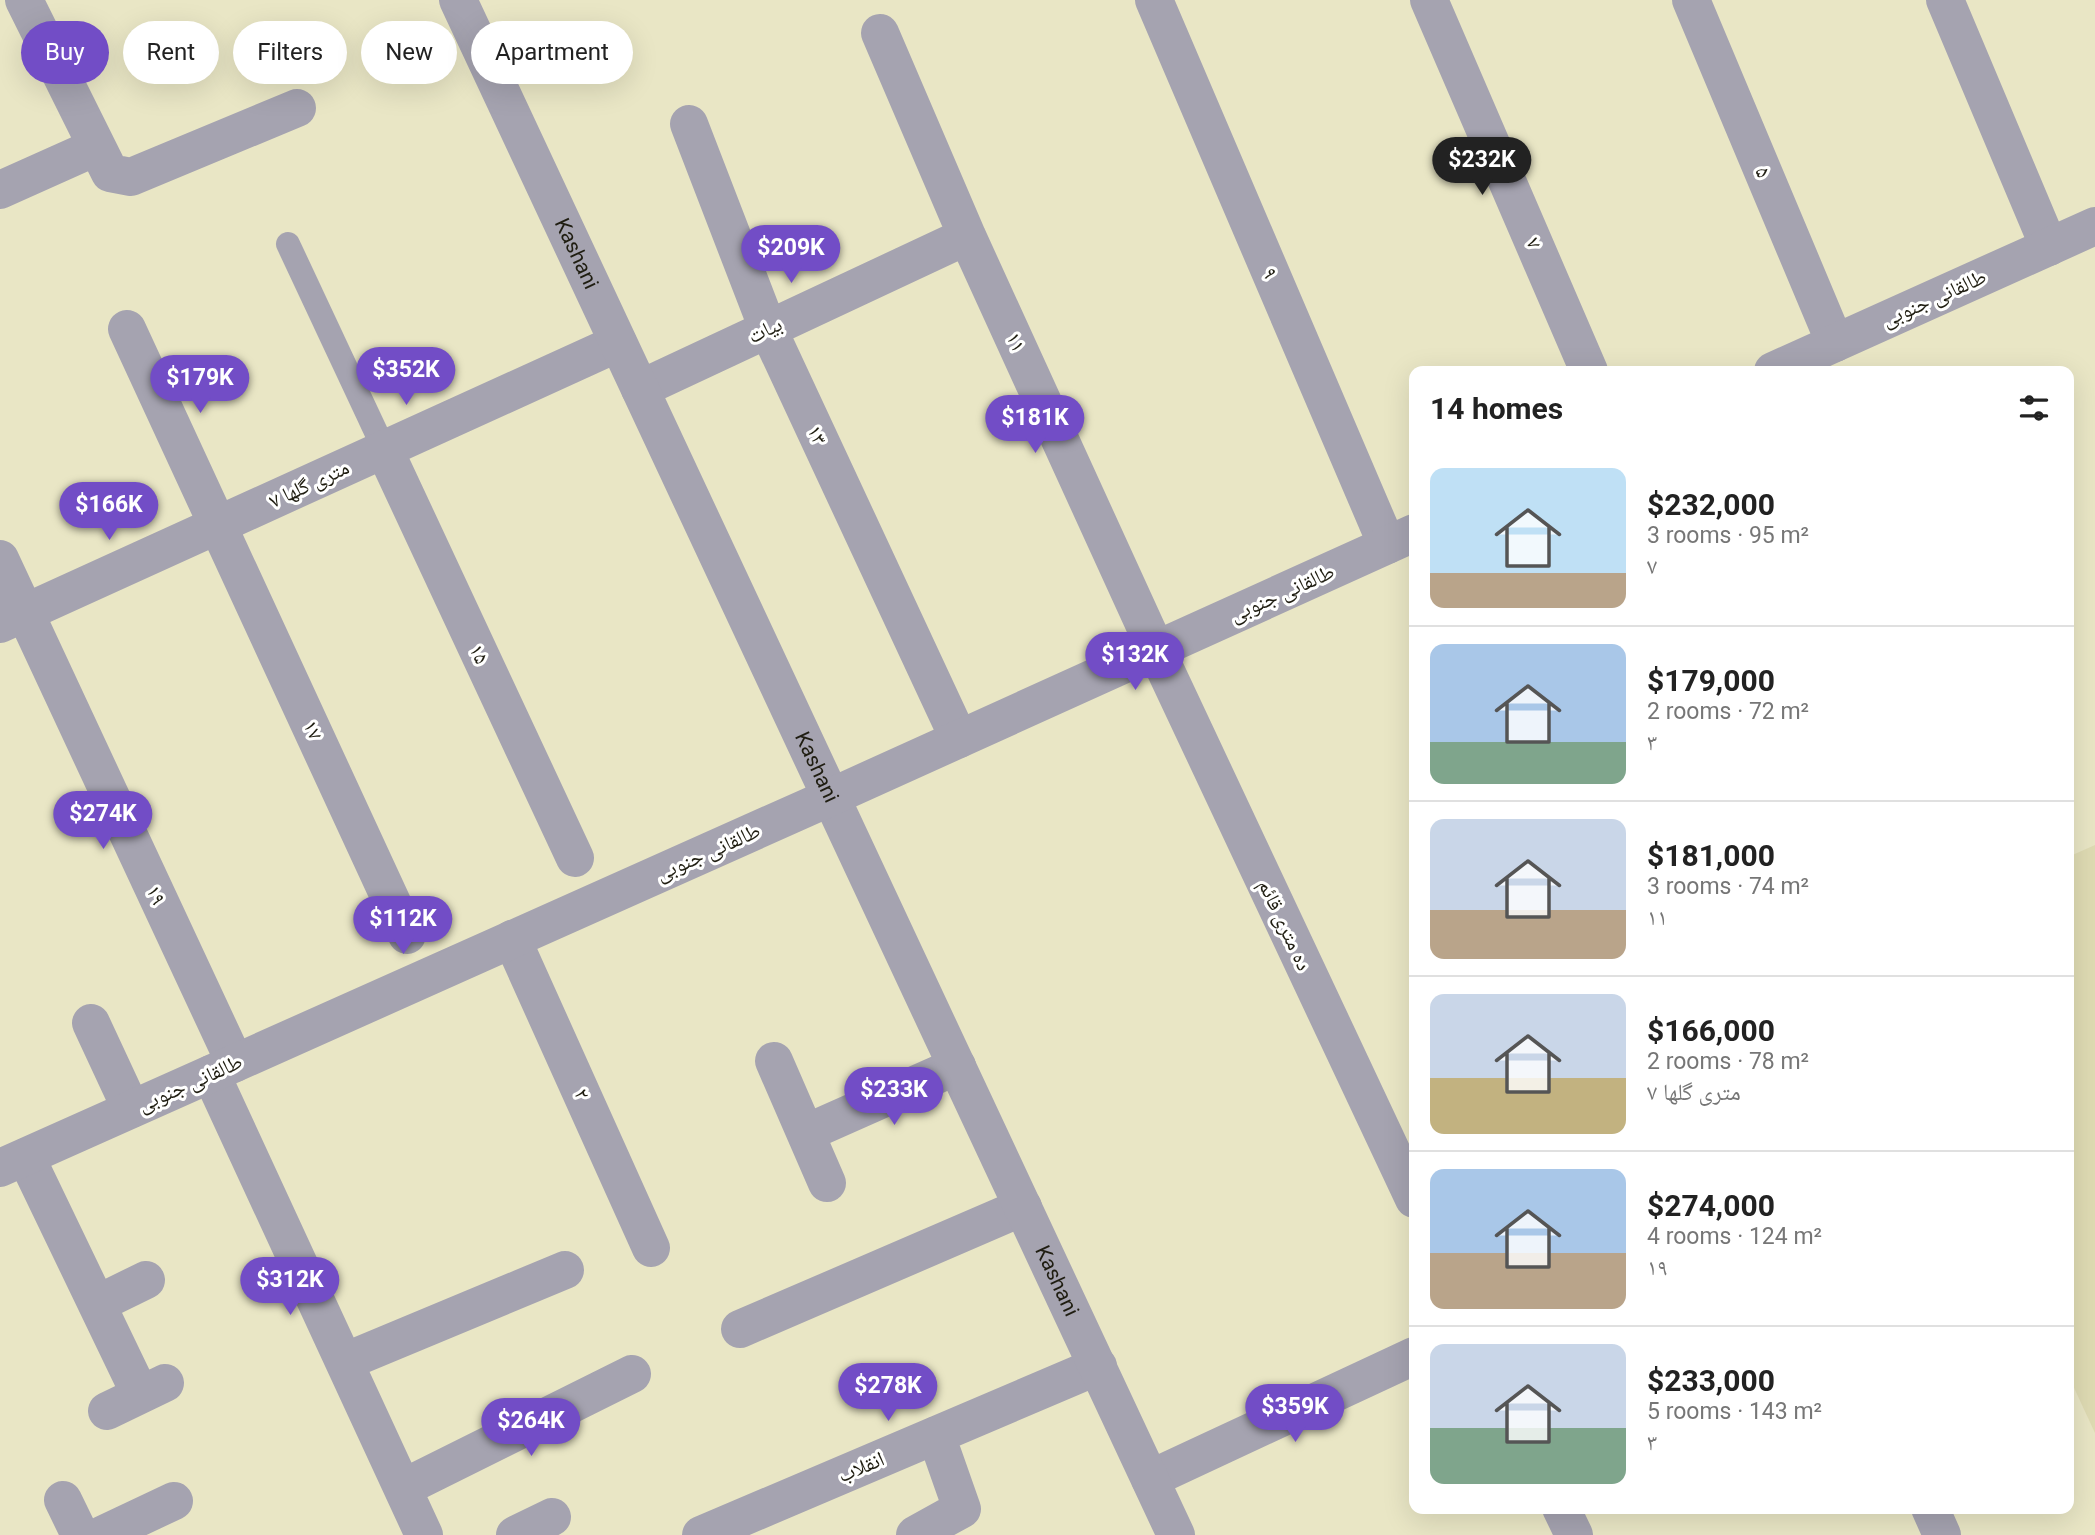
<!DOCTYPE html>
<html lang="en">
<head>
<meta charset="utf-8">
<style>
	:root { --surface:#fff; --page:#f2f2f2; --text:#222; --muted:#767676; --line:#e0e0e0; --accent:#724dc6 }
	body { margin:0; font-family:Roboto,"Noto Naskh Arabic",sans-serif; background:var(--page); color:var(--text); height:100vh; display:flex; flex-direction:column; font-size:26px; white-space:nowrap }
	* { box-sizing:border-box; margin:0 }
	p { font-size:23px; color:var(--muted) }
	.icon { flex:none; width:38px; height:38px; fill:none; stroke:currentColor; stroke-width:2; stroke-linecap:round; stroke-linejoin:round }
	.map { position:relative; flex:1; overflow:hidden }
	.side { position:absolute; left:1409px; top:366px; width:665px; height:1148px; display:flex; flex-direction:column; background:var(--surface); border-radius:14px; box-shadow:0 7px 28px #0002 }
	.side>* { flex:none }
	.top-card { position:absolute; left:21px; top:21px; width:665px; height:63px; display:flex; gap:14px }
	.price { position:absolute; translate:-50% -60px; padding:0 16px; border-radius:24px; background:var(--accent); color:#fff; font-size:23px; line-height:46px; filter:drop-shadow(0 2px 4px #0008) }
	.price::after { content:''; position:absolute; left:50%; top:42px; width:21px; height:16px; margin-left:-10px; background:inherit; clip-path:polygon(0 0,100% 0,50% 100%) }
	.price.current { background:#222; color:#fff }
	ul { padding:0; list-style:none }
	li { display:flex; align-items:center; gap:21px; height:175px; padding:0 21px }
	li+li { border-top:2px solid var(--line) }
	li span { display:grid; place-items:center; flex:none; width:196px; height:140px; border-radius:14px; color:#555 }
	li>.icon { margin-inline-start:auto }
	span .icon { width:84px; height:84px; fill:#fffc; stroke-width:1 }
	li b { font-size:30px }
	h2 { display:flex; justify-content:space-between; align-items:center; height:84px; padding:0 21px; font-size:30px }
	.chip { padding:0 24px; border-radius:32px; background:var(--surface); box-shadow:0 7px 28px #0002; font-size:24px; line-height:63px }
	.chip.current { background:var(--accent); color:#fff }
	.map>svg:first-child { display:block }
	.built { fill:#dfdbb3 }
	.lines { fill:none; stroke-linecap:round; stroke-linejoin:round }
	.service { stroke:#a5a3b0; stroke-width:24 }
	.minor { stroke:#a5a3b0; stroke-width:38 }
	.tertiary { stroke:#a5a3b0; stroke-width:38 }
	.labels { text-anchor:middle; dominant-baseline:central; stroke-width:6; stroke-linejoin:round; paint-order:stroke }
	.street-label { font-size:21px; fill:#1f1d11; stroke:#fff }
</style>
</head>
<body>
<div class="map">
<svg width="2095" height="1535" viewBox="0 0 2095 1535">
	<rect width="100%" height="100%" fill="#e9e6c5"/>
	<path class="built" d="M2095,845v588l-26,-56 -1,-520z"/>
	<g class="lines">
		<path class="service" d="M288,244l96,205"/>
		<path class="minor" d="M24,0l86,173 21,4 166,-69
			M1154,0l233,545
			M1429,0l160,371
			M1691,0l144,343
			M1945,0l104,247
			M880,33l87,203 189,414 258,549
			M689,124l79,205 191,410
			M0,190l96,-43
			M127,329l280,606
			M640,389l327,-153
			M384,449l191,409
			M0,559l235,504
			M0,624l618,-281
			M512,939l139,309
			M91,1023l40,86
			M774,1061l53,122
			M211,1074l213,461
			M806,1133l151,-67
			M26,1157l114,237
			M97,1304l49,-24
			M740,1329l283,-122
			M344,1362l221,-92
			M107,1411l58,-28
			M1150,1479l264,-123
			M403,1488l229,-114
			M63,1500l17,35
			M1561,1508l13,27
			M1930,1508l12,27
			M102,1535l72,-34
			M515,1535l37,-18
			M701,1535l397,-169
			M915,1535l47,-26 -26,-74"/>
		<g class="tertiary">
			<path id="s1" d="M458,0l718,1535"/>
			<path d="M1773,371l322,-145"/>
			<path d="M0,1168l831,-371 583,-264"/>
		</g>
	</g>
	<g class="labels">
		<g class="street-label">
			<text transform="translate(1763 172) rotate(67)">۵</text>
			<text transform="translate(1534 243) rotate(67)">۷</text>
			<text stroke="none"><textPath href="#s1" startOffset="280">Kashani</textPath></text>
			<text transform="translate(1270 273) rotate(67)">۹</text>
			<text transform="translate(1934 298) rotate(-24)">طالقانی جنوبی</text>
			<text transform="translate(765 330) rotate(-25)">بیات</text>
			<text transform="translate(1016 342) rotate(65)">۱۱</text>
			<text transform="translate(817 435) rotate(65)">۱۳</text>
			<text transform="translate(309 484) rotate(-25)">۷ متری گلها</text>
			<text transform="translate(1282 593) rotate(-24)">طالقانی جنوبی</text>
			<text transform="translate(479 654) rotate(65)">۱۵</text>
			<text transform="translate(313 730) rotate(65)">۱۷</text>
			<text stroke="none"><textPath href="#s1" startOffset="847">Kashani</textPath></text>
			<text transform="translate(708 852) rotate(-24)">طالقانی جنوبی</text>
			<text transform="translate(156 895) rotate(65)">۱۹</text>
			<text transform="translate(1285 925) rotate(65)">ده متری قائم</text>
			<text transform="translate(190 1083) rotate(-24)">طالقانی جنوبی</text>
			<text transform="translate(582 1094) rotate(66)">۲</text>
			<text stroke="none"><textPath href="#s1" startOffset="1414">Kashani</textPath></text>
			<text transform="translate(861 1467) rotate(-23)">انقلاب</text>
		</g>
	</g>
</svg>
<b class="price current" style="left:1482px;top:197px">$232K</b>
<b class="price" style="left:791px;top:285px">$209K</b>
<b class="price" style="left:406px;top:407px">$352K</b>
<b class="price" style="left:200px;top:415px">$179K</b>
<b class="price" style="left:1035px;top:455px">$181K</b>
<b class="price" style="left:109px;top:542px">$166K</b>
<b class="price" style="left:1135px;top:692px">$132K</b>
<b class="price" style="left:103px;top:851px">$274K</b>
<b class="price" style="left:403px;top:956px">$112K</b>
<b class="price" style="left:894px;top:1127px">$233K</b>
<b class="price" style="left:290px;top:1317px">$312K</b>
<b class="price" style="left:888px;top:1423px">$278K</b>
<b class="price" style="left:1295px;top:1444px">$359K</b>
<b class="price" style="left:531px;top:1458px">$264K</b>
<div class="top-card">
<a class="chip current">Buy</a>
<a class="chip">Rent</a>
<a class="chip">Filters</a>
<a class="chip">New</a>
<a class="chip">Apartment</a>
</div>
<section class="side">
<h2>14 homes<svg class="icon" aria-label="filters" viewBox="0 0 24 24"><path d="M4 7h16M4 17h16"/><circle cx="9" cy="7" r="2"/><circle cx="15" cy="17" r="2"/></svg></h2>
<ul>
<li><span style="background:linear-gradient(#bfe0f5 75%,#b9a48a 0)"><svg class="icon" aria-label="home" viewBox="0 0 24 24"><path d="M3 11l9-7 9 7M6 9v11h12V9"/></svg></span><div><b>$232,000</b><p>3 rooms · 95 m²</p><p>۷</p></div></li>
<li><span style="background:linear-gradient(#a9c7e8 70%,#7fa58c 0)"><svg class="icon" aria-label="home" viewBox="0 0 24 24"><path d="M3 11l9-7 9 7M6 9v11h12V9"/></svg></span><div><b>$179,000</b><p>2 rooms · 72 m²</p><p>۳</p></div></li>
<li><span style="background:linear-gradient(#c9d6e8 65%,#b9a48a 0)"><svg class="icon" aria-label="home" viewBox="0 0 24 24"><path d="M3 11l9-7 9 7M6 9v11h12V9"/></svg></span><div><b>$181,000</b><p>3 rooms · 74 m²</p><p>۱۱</p></div></li>
<li><span style="background:linear-gradient(#c9d6e8 60%,#c2b280 0)"><svg class="icon" aria-label="home" viewBox="0 0 24 24"><path d="M3 11l9-7 9 7M6 9v11h12V9"/></svg></span><div><b>$166,000</b><p>2 rooms · 78 m²</p><p>۷ متری گلها</p></div></li>
<li><span style="background:linear-gradient(#a9c7e8 60%,#b9a48a 0)"><svg class="icon" aria-label="home" viewBox="0 0 24 24"><path d="M3 11l9-7 9 7M6 9v11h12V9"/></svg></span><div><b>$274,000</b><p>4 rooms · 124 m²</p><p>۱۹</p></div></li>
<li><span style="background:linear-gradient(#c9d6e8 60%,#7fa58c 0)"><svg class="icon" aria-label="home" viewBox="0 0 24 24"><path d="M3 11l9-7 9 7M6 9v11h12V9"/></svg></span><div><b>$233,000</b><p>5 rooms · 143 m²</p><p>۳</p></div></li>
</ul>
</section>
</div>
</body>
</html>
